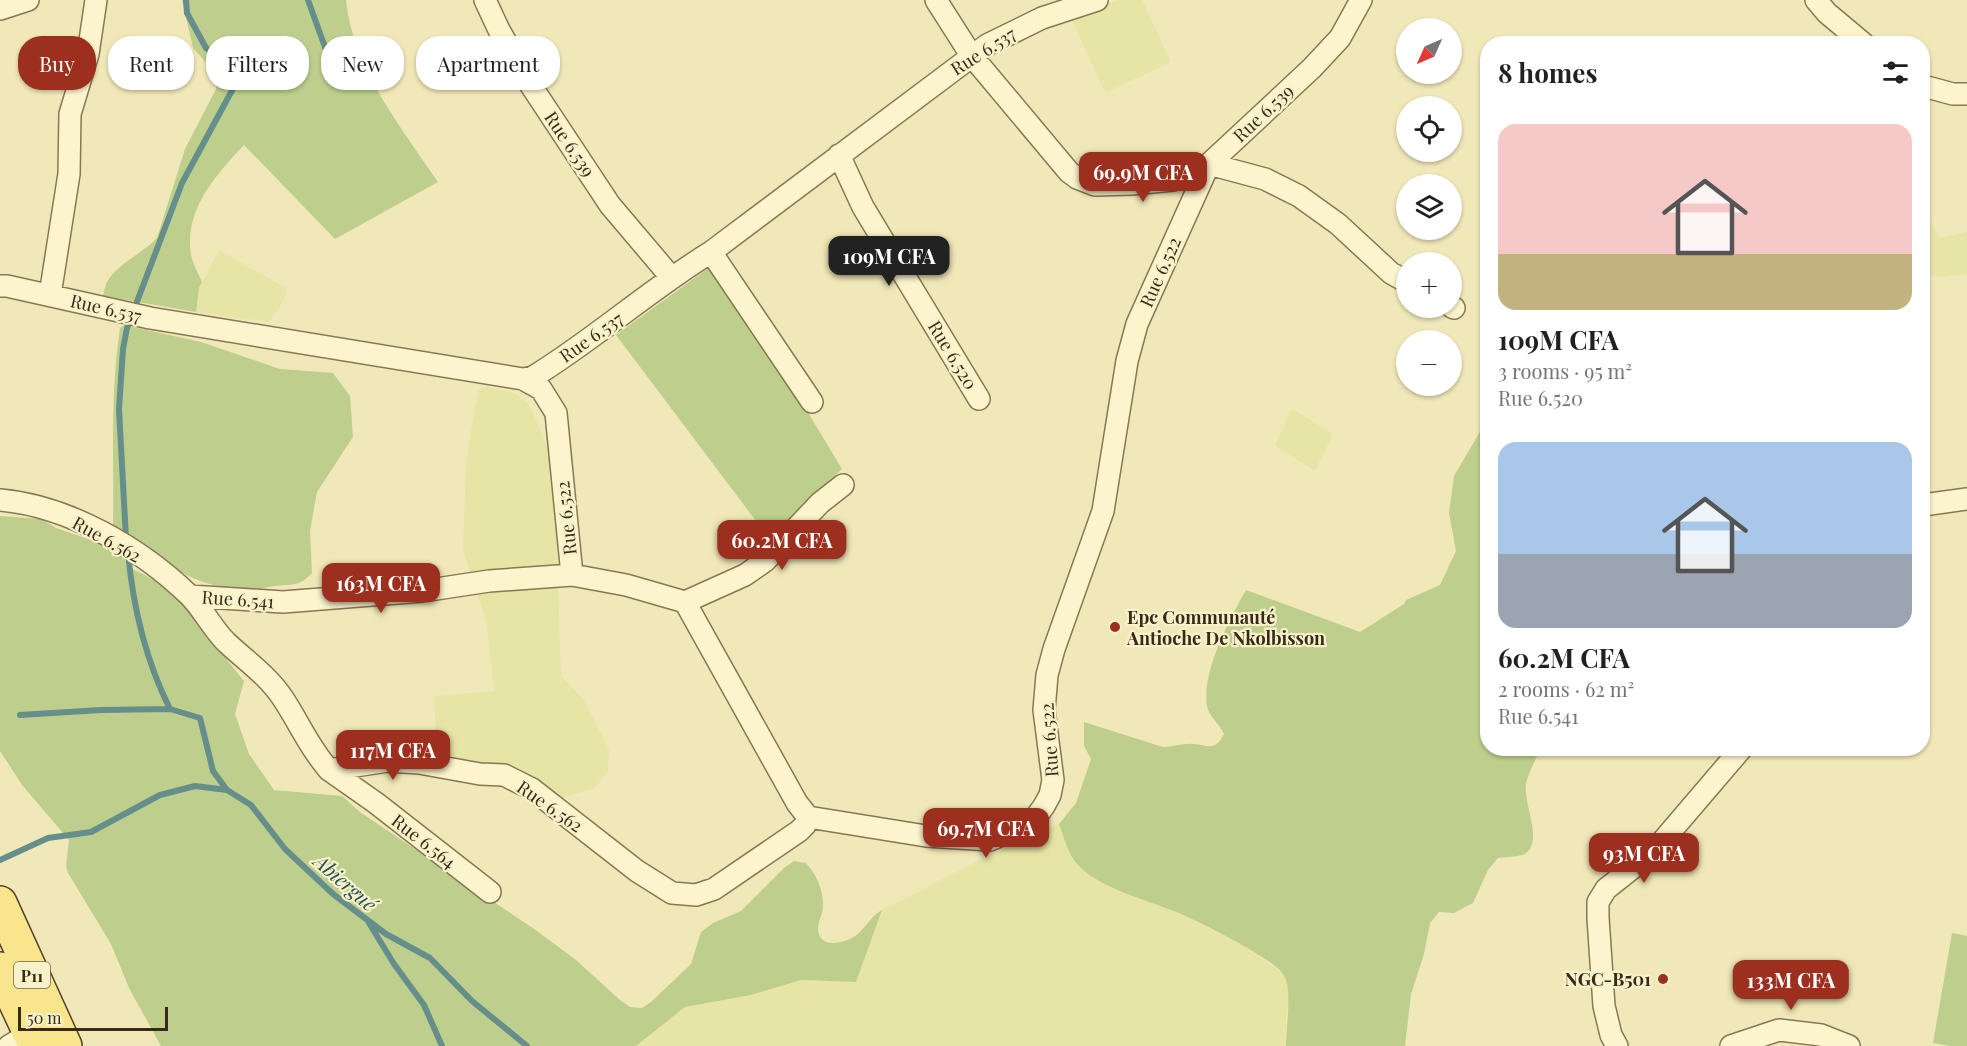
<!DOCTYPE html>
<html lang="en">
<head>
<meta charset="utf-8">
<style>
	:root { --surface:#fff; --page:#f6f6f6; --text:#202124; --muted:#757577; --accent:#9c2f1e }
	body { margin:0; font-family:"Playfair Display",serif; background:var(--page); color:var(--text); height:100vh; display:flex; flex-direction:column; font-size:22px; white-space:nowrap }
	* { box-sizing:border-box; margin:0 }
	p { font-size:20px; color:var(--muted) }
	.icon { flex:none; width:33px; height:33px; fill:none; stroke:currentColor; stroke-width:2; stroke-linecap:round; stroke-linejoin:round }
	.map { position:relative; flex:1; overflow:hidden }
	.sheet { position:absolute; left:1480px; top:36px; width:450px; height:720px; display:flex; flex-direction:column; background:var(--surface); border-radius:24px; box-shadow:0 2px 4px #0004 }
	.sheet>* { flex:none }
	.guide { position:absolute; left:18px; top:36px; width:570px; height:54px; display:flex; gap:12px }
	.needle { width:39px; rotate:225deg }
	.buttons { position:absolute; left:1396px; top:18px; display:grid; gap:12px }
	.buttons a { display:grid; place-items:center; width:66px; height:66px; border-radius:50%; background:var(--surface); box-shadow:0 2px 4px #0004; font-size:30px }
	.scale { position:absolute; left:18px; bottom:15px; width:150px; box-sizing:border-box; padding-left:6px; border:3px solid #362b19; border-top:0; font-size:16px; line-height:21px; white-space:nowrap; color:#362b19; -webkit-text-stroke:4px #f8f1c9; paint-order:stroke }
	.price { position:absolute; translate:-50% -51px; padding:0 14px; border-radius:12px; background:var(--accent); color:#fff; font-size:20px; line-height:39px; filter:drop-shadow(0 2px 3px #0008) }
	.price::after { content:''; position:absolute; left:50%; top:36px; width:18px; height:14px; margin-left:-9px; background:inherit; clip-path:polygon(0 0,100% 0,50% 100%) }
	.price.current { background:#222; color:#fff }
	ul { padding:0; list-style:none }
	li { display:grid; align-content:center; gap:12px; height:318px; padding:0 18px }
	li span { display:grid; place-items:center; height:186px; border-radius:18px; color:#555 }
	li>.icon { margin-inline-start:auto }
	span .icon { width:108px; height:108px; fill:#fffc; stroke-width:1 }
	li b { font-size:26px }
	h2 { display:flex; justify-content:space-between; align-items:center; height:72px; padding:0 18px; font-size:26px }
	.chip { padding:0 21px; border-radius:24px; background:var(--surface); box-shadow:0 2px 4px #0004; font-size:21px; line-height:54px }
	.chip.current { background:var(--accent); color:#fff }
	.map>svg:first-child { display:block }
	.farmland { fill:#e7e5a6 }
	.green { fill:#becf8d }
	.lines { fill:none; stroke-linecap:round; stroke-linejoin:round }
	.stream { stroke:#668e8a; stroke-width:6 }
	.street-casing { stroke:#887753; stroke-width:24 }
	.primary-casing { stroke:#554328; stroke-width:36 }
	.street { stroke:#fcf4cc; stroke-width:21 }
	.primary { stroke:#f9e68c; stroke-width:33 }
	.poi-dot { fill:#9c2f1e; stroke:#f8f1c9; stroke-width:2 }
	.labels { text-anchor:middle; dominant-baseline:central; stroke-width:4.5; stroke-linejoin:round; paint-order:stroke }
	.shield { fill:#f8f1c9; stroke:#70664e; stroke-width:1.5 }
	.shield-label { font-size:16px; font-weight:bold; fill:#362b19 }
	.street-label { font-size:18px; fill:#362b19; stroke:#f8f1c9 }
	.poi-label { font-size:18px; font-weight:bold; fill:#362b19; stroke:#f8f1c9; text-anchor:start }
	.water-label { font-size:20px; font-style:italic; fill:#275357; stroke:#f8f1c9 }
</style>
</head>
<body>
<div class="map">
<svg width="1967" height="1046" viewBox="0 0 1967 1046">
	<rect width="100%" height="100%" fill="#f1e8b9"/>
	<path class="farmland" d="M1119,0h23l29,62 -63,30 -4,-2 -34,-73z
		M1923,217l7,5 10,16 27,-6v42l-24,3 -20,-3z
		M219,250l67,38 1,4 -7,15 -11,15 -73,-10 3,-24z
		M486,387l29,6 14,11 25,59 5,39 -2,46 4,128 22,23 26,50 -1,22 -13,17 -32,10 -62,-33 -64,-9 -3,-60 60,-5 -8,-71 -23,-70 3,-89 12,-70z
		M1295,410l36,23 1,4 -16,32 -3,1 -38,-24 15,-35z
		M1059,824l7,21 33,36 82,33 65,33 36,26 4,7 3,21 -3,14v31h-650l49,-39 66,-12 50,-15 55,2 26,-72 98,-50z"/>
	<path class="green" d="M182,0h164c6,66 56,129 92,182l-103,57 -91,-94c-29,31 -60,65 -53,110 2,9 7,18 11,27l-3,6 -3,24 -93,-16c1,-4 2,-10 4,-14 9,-17 36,-29 50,-44l28,-89 31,-60v-15l-23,-26z
		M711,266l69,100 62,103 -52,52 -25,12 -149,-198z
		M124,325l77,17 79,27 53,4 17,23 3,41 -36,55 -7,39 2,42c-13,14 -20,11 -38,13 -7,1 -15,4 -23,4 -53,1 -97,-32 -138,-62 1,-67 -3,-134 7,-200z
		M1488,418v330l52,1c-4,11 -12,24 -14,35 -3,21 20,62 -4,71 -8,2 -17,2 -24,3l-10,12 -15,33 -19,10 -15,-1 -9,11 -6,31 -13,40 -6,52h-119c0,-18 6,-53 -1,-68 -5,-12 -21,-19 -31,-26 -23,-14 -49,-27 -73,-38 -30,-13 -81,-25 -103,-49 -10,-11 -14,-27 -19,-41l17,-21 15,-44 -7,-13v-24l79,25c10,0 21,-4 31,-3 14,1 21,8 30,-10 -4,-10 -15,-17 -17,-28 -6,-32 23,-89 39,-116l114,42 44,-28 2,-4 34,-15 16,-34 -7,-38 5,-37z
		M0,516l42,3 14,9 50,17 16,11 11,13 37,19 17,14 40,58 17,21 -9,33 14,40 25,36 68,6 18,16 177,119 39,29 44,40 10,7 12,1 9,-6 40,-38 10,-32 12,-9 28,-12 43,-43 10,-7 12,2c10,10 18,29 17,43 0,8 -5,15 -5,23 1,19 22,15 34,9 12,-6 18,-22 30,-28l-26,72 -55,-2 -50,15 -66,12 -49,39h-475l-32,-58 -18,-44 -43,-71 -2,-7 3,-26 -47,-55 -22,-34z
		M1952,933l15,3v110h-17l-17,-3z"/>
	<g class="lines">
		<path class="stream" d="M308,0l22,61
			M126,539l-7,-130 4,-60 4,-21 55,-145 54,-100 -8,-19 -22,-16 -19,-35 -1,-13
			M128,552c5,56 17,107 42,157
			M20,715l81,-5 69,-1 30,9 13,53 14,19
			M0,860l48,-22 43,-6 69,-37 35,-9 32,4 24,15 34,44 48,45 53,40 44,24 42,43 55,45
			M369,923l25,41 30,41 18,41"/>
		<g class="street-casing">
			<path id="street" d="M485,0l14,30 27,48 84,127 61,72
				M936,0l35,55 98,117 8,6 18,7 37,-1 41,-4 16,-5 20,-11 103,-96 28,-30 21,-38
				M1816,0l11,13 37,31
				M0,9l28,-9
				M1923,86l30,8h14
				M839,155l24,52 116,192
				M711,252l101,150
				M0,286h7l143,32 373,61 10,-2c62,-38 116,-87 178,-125l276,-207 55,-27 55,-18
				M50,295l19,-121 1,-60 18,-60 8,-54
				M1452,307l2,1
				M523,379l18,10 15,24 16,162 54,10 59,17 112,201 11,14 118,19 64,4 35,-15 11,-8 8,-11 6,-11 3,-15 -9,-70 3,-35 7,-26 49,-138 24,-150 10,-37 72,-160 56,15 34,17 39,28 53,49 16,9
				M0,500c69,6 140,48 189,95 14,14 23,33 37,47 19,18 41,33 56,55 17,25 26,49 47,73l59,-9 31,2 61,11 24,1 28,14 105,82 35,22 24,2 18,-6 85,-58 6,-6 3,-8
				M1923,505l44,-6
				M190,596l93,6 140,-11 66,-10 83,-6
				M685,602l60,-27 20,-14 55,-58 23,-18
				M329,770l47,33 114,89
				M9,1046l21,-13
				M1617,1046l-6,-11 -7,-29 -6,-88v-16l8,-13 48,-38 88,-103
				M1731,1046l48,-16 42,5 28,11"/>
		</g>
		<g class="primary-casing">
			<path id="primary" d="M0,903l65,143
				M0,969l36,77"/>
		</g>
		<use href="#street" class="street"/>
		<use href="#primary" class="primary"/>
	</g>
	<g class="poi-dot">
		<circle cx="1115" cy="627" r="6"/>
		<circle cx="1663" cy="979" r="6"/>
	</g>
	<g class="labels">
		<rect class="shield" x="14" y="962" width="36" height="26" rx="4.5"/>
		<g class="shield-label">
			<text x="32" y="975">P11</text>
		</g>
		<g class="street-label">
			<text transform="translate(983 51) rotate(-32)">Rue 6.537</text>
			<text transform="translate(1263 113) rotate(-43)">Rue 6.539</text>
			<text transform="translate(570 144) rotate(56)">Rue 6.539</text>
			<text transform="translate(1160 272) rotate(-66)">Rue 6.522</text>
			<text transform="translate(106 308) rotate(13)">Rue 6.537</text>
			<text transform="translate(591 337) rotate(-35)">Rue 6.537</text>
			<text transform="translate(953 355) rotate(59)">Rue 6.520</text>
			<text transform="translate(566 518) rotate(-96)">Rue 6.522</text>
			<text transform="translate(107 539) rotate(29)">Rue 6.562</text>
			<text transform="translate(238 599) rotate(4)">Rue 6.541</text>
			<text transform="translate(1049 740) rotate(-94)">Rue 6.522</text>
			<text transform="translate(550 806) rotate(35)">Rue 6.562</text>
			<text transform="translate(424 841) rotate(38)">Rue 6.564</text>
		</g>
		<g class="poi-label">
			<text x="1127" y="617">Epc Communauté<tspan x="1127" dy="21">Antioche De Nkolbisson</tspan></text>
			<text x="1651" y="979" text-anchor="end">NGC-B501</text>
		</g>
		<g class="water-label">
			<text transform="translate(346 882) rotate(41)">Abiergué</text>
		</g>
	</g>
</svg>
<div class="buttons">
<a><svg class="needle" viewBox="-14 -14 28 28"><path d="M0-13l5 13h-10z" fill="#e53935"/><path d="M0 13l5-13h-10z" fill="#757577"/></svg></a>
<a><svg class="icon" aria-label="locate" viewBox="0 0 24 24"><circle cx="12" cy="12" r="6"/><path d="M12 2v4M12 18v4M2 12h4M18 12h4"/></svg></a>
<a><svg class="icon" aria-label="layers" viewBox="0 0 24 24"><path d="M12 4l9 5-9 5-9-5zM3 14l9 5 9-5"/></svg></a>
<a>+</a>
<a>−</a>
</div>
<div class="scale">50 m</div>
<b class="price" style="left:1143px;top:203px">69.9M CFA</b>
<b class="price current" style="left:889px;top:287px">109M CFA</b>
<b class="price" style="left:782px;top:571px">60.2M CFA</b>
<b class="price" style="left:381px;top:614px">163M CFA</b>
<b class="price" style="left:393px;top:781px">117M CFA</b>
<b class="price" style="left:986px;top:859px">69.7M CFA</b>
<b class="price" style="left:1644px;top:884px">93M CFA</b>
<b class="price" style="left:1791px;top:1011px">133M CFA</b>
<div class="guide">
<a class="chip current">Buy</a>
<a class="chip">Rent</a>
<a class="chip">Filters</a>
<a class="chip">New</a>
<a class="chip">Apartment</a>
</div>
<section class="sheet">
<h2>8 homes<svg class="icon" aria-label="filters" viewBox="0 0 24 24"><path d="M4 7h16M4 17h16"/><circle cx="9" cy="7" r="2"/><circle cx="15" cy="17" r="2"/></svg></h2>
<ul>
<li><span style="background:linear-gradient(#f6c9c9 70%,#c2b280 0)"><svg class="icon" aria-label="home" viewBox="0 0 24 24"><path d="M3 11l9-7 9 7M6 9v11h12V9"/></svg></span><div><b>109M CFA</b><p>3 rooms · 95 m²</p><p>Rue 6.520</p></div></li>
<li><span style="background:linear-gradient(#a9c7e8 60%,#9aa5b1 0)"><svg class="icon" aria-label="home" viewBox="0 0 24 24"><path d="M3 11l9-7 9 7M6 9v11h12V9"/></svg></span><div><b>60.2M CFA</b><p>2 rooms · 62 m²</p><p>Rue 6.541</p></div></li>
</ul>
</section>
</div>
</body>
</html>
